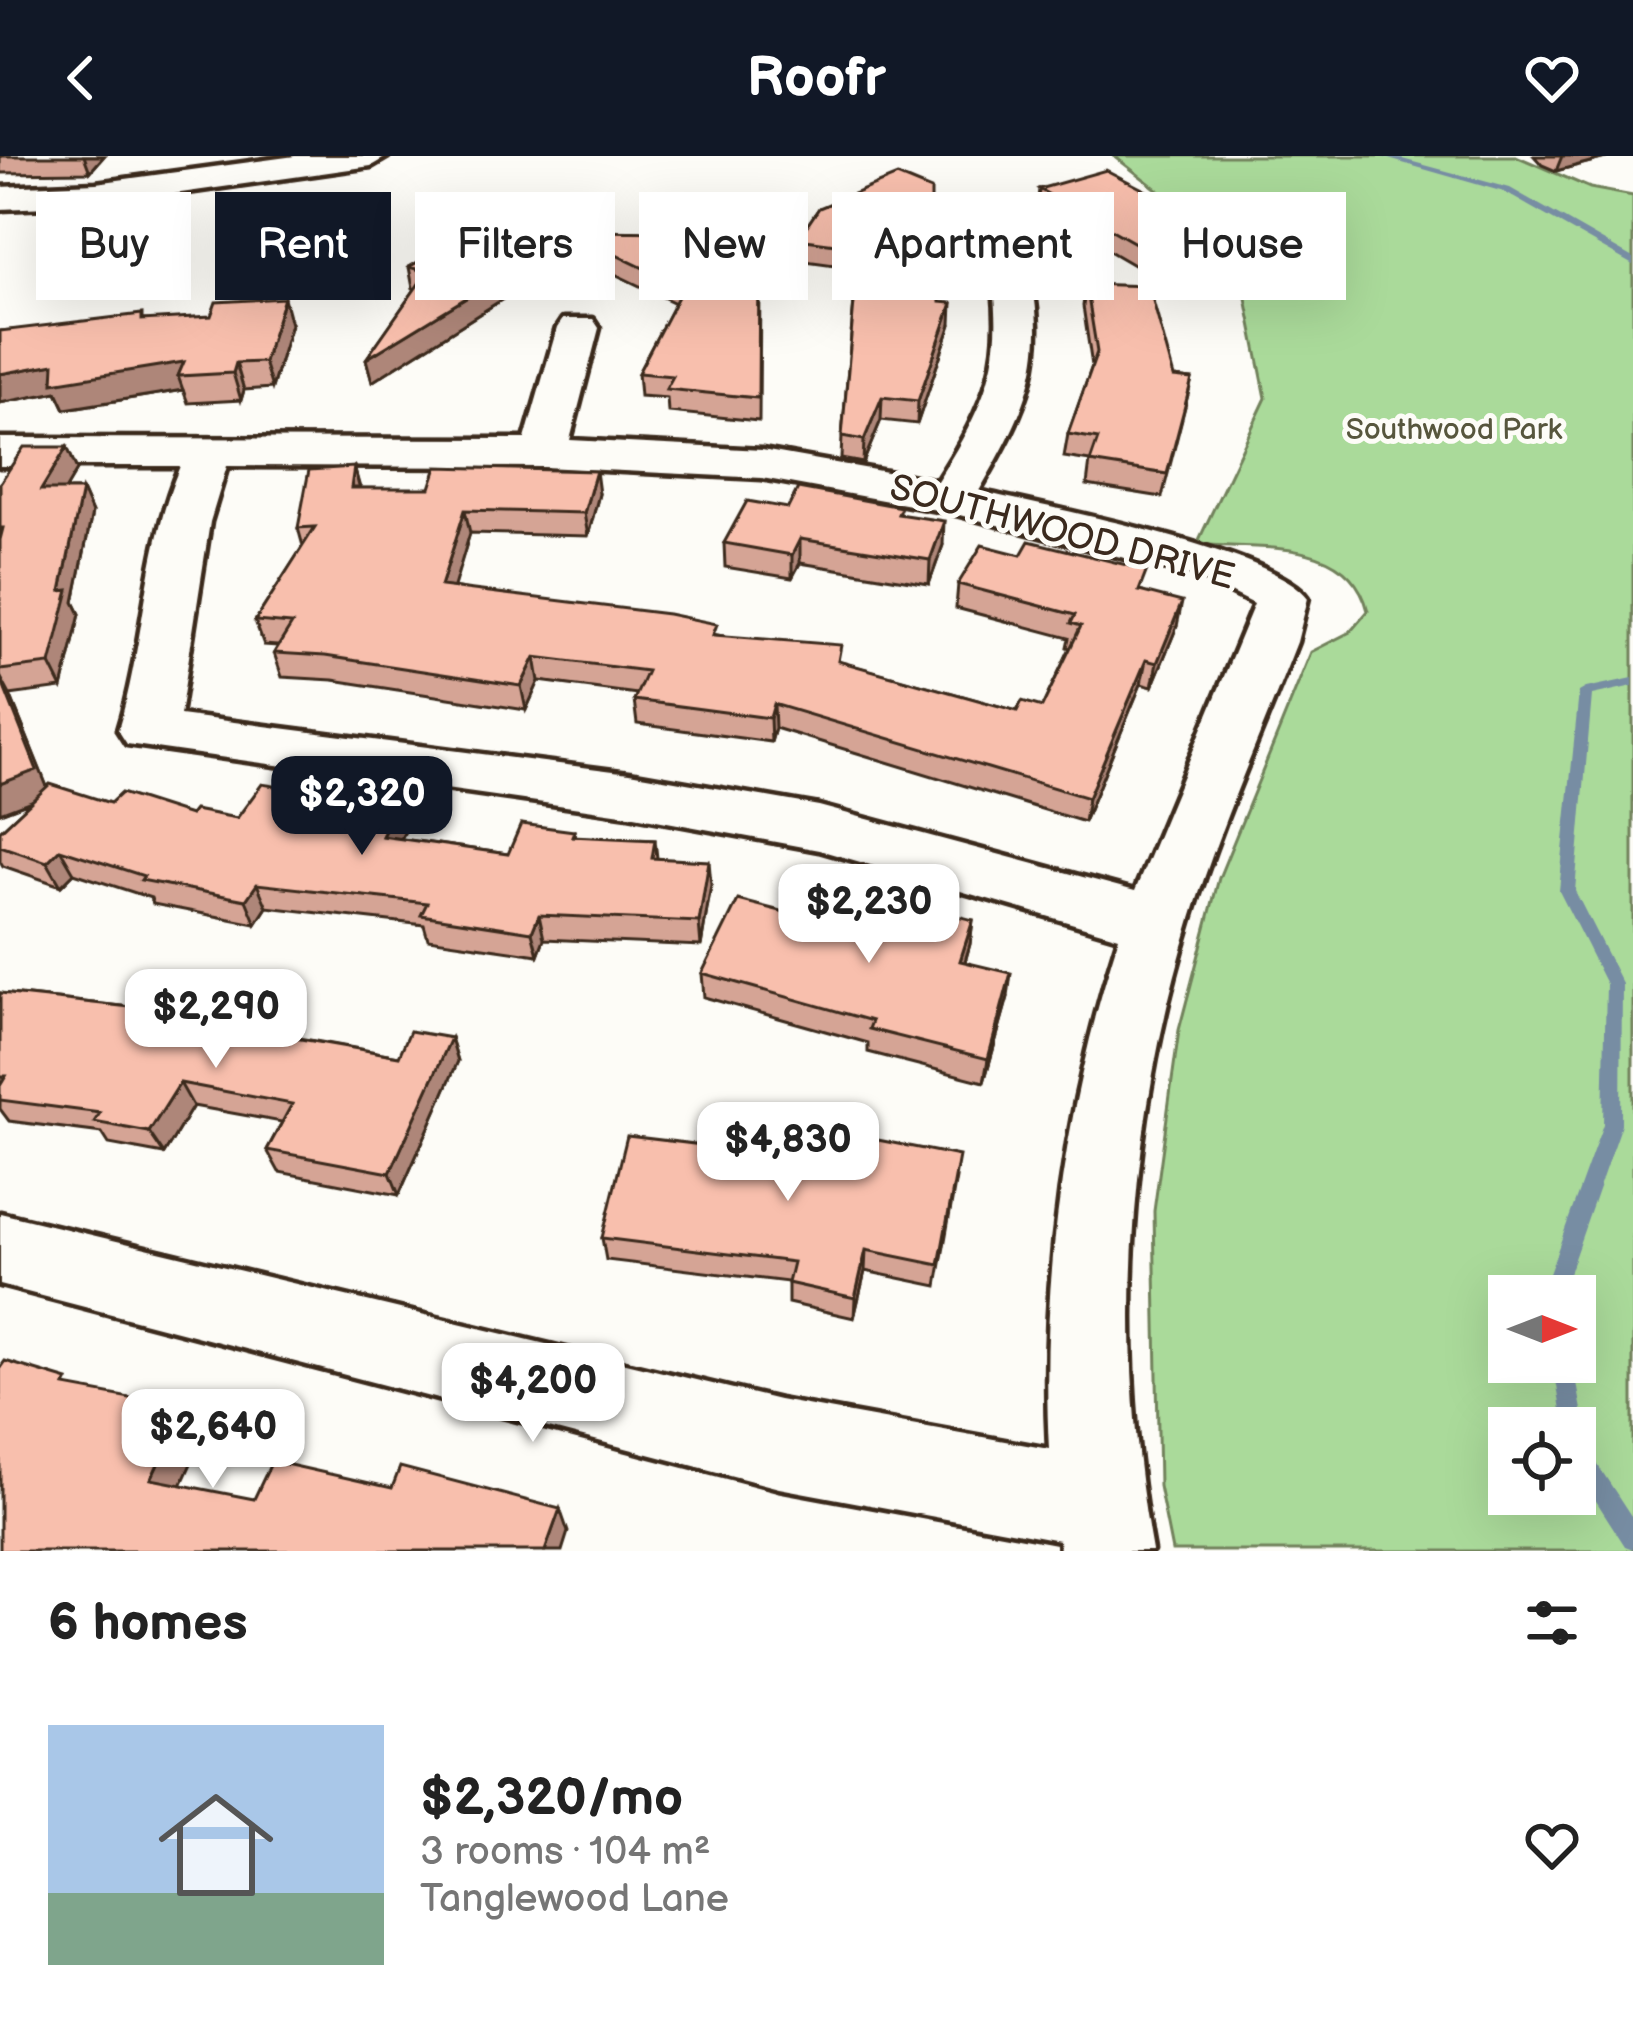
<!DOCTYPE html>
<html lang="en">
<head>
<meta charset="utf-8">
<style>
	:root { --surface:#fff; --page:#f2f2f2; --text:#222; --muted:#767676; --accent:#111827 }
	body { margin:0; font-family:"Balsamiq Sans",sans-serif; background:var(--page); color:var(--text); height:100vh; display:flex; flex-direction:column; font-size:45px; white-space:nowrap }
	* { box-sizing:border-box; margin:0 }
	p { font-size:39px; color:var(--muted) }
	.icon { flex:none; width:66px; height:66px; fill:none; stroke:currentColor; stroke-width:2; stroke-linecap:round; stroke-linejoin:round }
	.map { position:relative; height:1395px; overflow:hidden }
	.side { display:flex; flex-direction:column; background:var(--surface); flex:1 }
	.side>* { flex:none }
	.top-card { position:absolute; left:36px; top:36px; width:1563px; height:108px; display:flex; gap:24px }
	.needle { width:78px; rotate:90deg }
	.fabs { position:absolute; left:1488px; top:1119px; display:grid; gap:24px }
	.fabs a { display:grid; place-items:center; width:108px; height:108px; border-radius:0px; background:var(--surface); box-shadow:0 12px 48px #0002; font-size:60px }
	.price { position:absolute; translate:-50% -102px; padding:0 27px; border-radius:24px; background:#fff; color:#222; font-size:39px; line-height:78px; filter:drop-shadow(0 3px 6px #0008) }
	.price::after { content:''; position:absolute; left:50%; top:72px; width:36px; height:27px; margin-left:-18px; background:inherit; clip-path:polygon(0 0,100% 0,50% 100%) }
	.price.selected { background:var(--accent); color:#fff }
	ul { padding:0; list-style:none }
	li { display:flex; align-items:center; gap:36px; height:300px; padding:0 48px }
	li span { display:grid; place-items:center; flex:none; width:336px; height:240px; border-radius:0px; color:#555 }
	li>.icon { margin-inline-start:auto }
	span .icon { width:144px; height:144px; fill:#fffc; stroke-width:1 }
	li b { font-size:51px }
	h2 { display:flex; justify-content:space-between; align-items:center; height:144px; padding:0 48px; font-size:51px }
	.tag { padding:0 42px; border-radius:0px; background:var(--surface); box-shadow:0 12px 48px #0002; font-size:42px; line-height:108px }
	.tag.selected { background:var(--accent); color:#fff }
	header { display:flex; justify-content:space-between; align-items:center; height:156px; padding:0 48px; background:var(--accent); color:#fff; font-size:54px; font-weight:800 }
	.map>svg:first-child { display:block }
	.green { fill:#aada9a; stroke:#72825c; stroke-width:3; fill-rule:evenodd }
	.lines { fill:none; stroke-linecap:round; stroke-linejoin:round }
	.stream { fill:#778da3; fill-rule:evenodd }
	.minor-casing { stroke:#3b2a1e; stroke-width:9 }
	.minor { fill:#fdfcf7; fill-rule:evenodd }
	.wall { fill:#d5a495; stroke:#3b2a1e; stroke-width:3 }
	.shaded-wall { fill:#ae8679; stroke:#3b2a1e; stroke-width:3 }
	.building { fill:#f8bfad; stroke:#3b2a1e; stroke-width:3 }
	.labels { text-anchor:middle; dominant-baseline:central; stroke-width:10; stroke-linejoin:round; paint-order:stroke }
	.far-park-label { font-size:30px; fill:#57563d; stroke:#fdfcf7 }
	.street-label { font-size:36px; fill:#3b2a1e; stroke:#fdfcf7 }
</style>
</head>
<body>
<header><svg class="icon" aria-label="back" viewBox="0 0 24 24"><path d="M15 5l-7 7 7 7"/></svg>Roofr<svg class="icon" aria-label="heart" viewBox="0 0 24 24"><path d="M12 20l-8-8c-3-5 5-10 8-4 3-6 11-1 8 4z"/></svg></header>
<div class="map">
<svg width="1633" height="1395" viewBox="0 0 1633 1395">
	<rect width="100%" height="100%" fill="#fdfcf7"/>
	<filter id="ink" filterUnits="userSpaceOnUse"><feTurbulence type="fractalNoise" baseFrequency=".00833" numOctaves="2"/><feDisplacementMap in="SourceGraphic" scale="24" xChannelSelector="R" yChannelSelector="G"/><feConvolveMatrix kernelMatrix="1 2 1 2 8 2 1 2 1" color-interpolation-filters="sRGB"/></filter>
	<g filter="url(#ink)">
		<path class="green" d="M1114,0h402l74,32 43,8v1355h-461l-13,-65 -5,-275 25,-181 40,-152 92,-226 39,-20 18,-21c-19,-77 -112,-60 -171,-67l69,-146 -27,-135 -33,-36zM1509,1140h66v66h-66zM1509,1272h66v66h-66z"/>
		<g class="lines">
			<path class="stream" d="M1378,0h13l119,32 123,70v7l-129,-73z
				M1633,522v8l-41,9 -17,196 47,93 -1,140 -60,172h-20l62,-172 3,-140 -47,-93 20,-199 7,-4z
				M1553,1206h20l17,91 43,66v30l-8,-3 -50,-78v-40h-11z"/>
			<g class="minor-casing">
				<path id="minor" d="M295,0h93l-17,10 -275,39 -96,4v-22l96,-4z
					M1008,91l19,12c25,98 1,148 -48,232 65,16 296,59 329,107l-11,44c-36,93 -78,184 -107,280 -62,202 -76,421 -38,629h-92l-1,-11 -280,-52 -779,-203v-72l779,187 270,49c-9,-173 17,-348 70,-512l-300,-87 -190,-35 -502,-71 -9,-14c27,-86 26,-180 62,-264h-180v-28l525,1 32,-111 6,-9h30l6,9 -29,112 192,10 175,31c50,-78 72,-128 52,-222zM227,310l317,1 218,11 186,34 257,67 49,25 -119,287 -316,-85 -190,-33 -449,-58 30,-193z"/>
			</g>
			<use href="#minor" class="minor"/>
		</g>
		<path class="wall" d="M0,0h104l-14,16 -90,1z
			M1534,0h79l-57,15 -14,-6z
			M1039,33l172,61 -4,22 -58,2 -112,-65z
			M819,52l112,71 9,23 11,22 -34,100 -36,-4 -18,43 -22,-4 1,-23 15,-168 -59,-8v-21z
			M566,75l194,50 -1,140 -91,-9 -1,-14 -27,-2 -2,-23 37,-70 -106,-51z
			M409,111l119,16 -156,99 -6,-23 49,-70 -2,-1z
			M1086,128l88,93 18,2 -30,118 -75,-12 3,-24 -26,-4 4,-23 24,-68 -9,-60z
			M144,164l147,4 -19,64 -28,2 -3,10 -53,3 -5,-13 -118,19 -8,-17 -57,11v-72z
			M67,291l10,23 -12,20h17l10,23 -18,89 6,12 -18,74 -52,7 37,92 63,16 80,12 216,14 -5,10 107,15 66,-23 1,6 80,3 2,18 54,27 -10,61 -157,-7 -6,16 -110,-16 -4,-14 -157,-18 -11,17 -103,-20 -2,-6 -77,-25 -13,13 -58,-20 -3,-5v-30l32,-30 -32,12v-330z
			M354,311l6,21 239,6 -11,42 -118,-3 -17,54 265,48 122,27 177,49 25,-4 28,-59 -3,-1 2,-9 -113,-30 2,-24 185,8 34,34 -25,61 -11,-3 -57,138 -309,-94 -4,14 -134,-18 -3,-24 3,-6 -98,-13 -13,29 -193,-30 -51,-3 -8,-24 4,-7 -14,-1 -9,-24 48,-75 -5,-18z
			M788,352l113,6 42,31 -14,39 -129,-21 -8,15 -67,-11 -1,-24z
			M804,761l169,3 -3,24 -5,18 43,35 -24,85 -116,-30v-9l-164,-46 -2,-24z
			M0,837l300,32 -7,12 106,19 52,-18 7,23 -59,134 -120,-23 -12,-22 15,-28 -89,-16 -29,48 -55,-10 -7,-11 -93,-12 -9,-12z
			M956,1022l-19,108 -72,-15 -11,47 -66,-15v-21l-182,-22 -4,-22z"/>
		<path class="shaded-wall" d="M84,0h20l-14,16z
			M1562,0h51l-57,15z
			M525,106l3,21 -156,99 -6,-23z
			M284,142l7,26 -19,64 -8,-26z
			M952,147l-1,21 -34,100 1,-23z
			M184,206l-6,14 5,14 -118,19 -8,-17 -57,11v-29l54,-10z
			M236,207l8,27 -3,10 -8,-27z
			M882,241l-1,23 -18,43 1,-23z
			M67,291l10,23 -26,44 -10,-24z
			M354,311l6,23 -9,-2z
			M596,315l3,23 -11,42 -4,-23z
			M82,334l10,23 -18,89 6,12 -18,74 -12,-24 11,-73z
			M465,354l5,23 -23,77 -6,-24z
			M944,365l-1,24 -14,39 1,-24z
			M800,383v24l-8,15v-23z
			M1182,446l-5,24 -25,61 5,-24z
			M535,501l4,24 -13,29 -5,-24z
			M1146,504l-5,24 -57,138 4,-24z
			M0,520l10,19 40,99 -50,19z
			M774,548l1,24 -4,14 -1,-24z
			M398,649l8,24 -16,31 -8,-24z
			M60,693l14,24 -13,13 -14,-24z
			M709,705l2,24 -10,61 -2,-24z
			M257,728l10,23 -11,17 -10,-24z
			M539,759l5,24 -6,16 -6,-23z
			M973,764l-3,24 -12,41 2,-24z
			M1011,817l-3,24 -24,85 4,-23z
			M289,846l11,23 -18,32 -11,-23z
			M451,882l7,23 -59,134 -9,-22z
			M180,927l13,23 -29,48 -15,-22z
			M866,1094l-1,21 -11,47 1,-20z
			M184,1252l21,25 -32,70 -22,-24z
			M560,1353l8,23 -6,19h-17z"/>
		<path class="building" d="M1106,14l81,42 24,38 -58,3 -114,-64z
			M897,20l34,14v89h8l1,23 12,1 -34,98 -36,-4 -18,43 -22,-4 17,-189 -61,-8 21,-31z
			M566,75l129,1 64,28 -1,138 -92,-9 7,-13 -35,-3 45,-86z
			M454,85l71,21 -159,97 61,-87 -18,-5z
			M1086,128l63,2 25,91 18,2 -25,95 -77,-12 8,-23 -30,-5 29,-82z
			M284,142l-20,64 -28,1 -3,10 -55,3 6,-14 -131,21 1,-19 -54,10v-43l142,-17v6l69,-4 5,-14z
			M24,291h43l-26,43h41l-21,101 8,-1 -19,74 -50,6v-130l3,-12h-3v-45z
			M354,311l-3,21h79l7,-21 159,4 -12,42 -119,-3 -24,76 227,28 49,10 -4,11 128,10 -3,16 179,50 5,-10 20,6 39,-81 -10,-3 4,-8 -117,-31 24,-39 39,10 8,-14 118,29 -8,21 43,11 -25,61 -11,-3 -58,138 -314,-94 -4,14 -136,-18 13,-29 -112,-14 -14,29 -196,-30 -51,-3 18,-29 -37,-3 60,-94 -17,1 11,-58z
			M798,332l103,19 -3,7 46,7 -14,39 -130,-21 -8,16 -68,-12 23,-42 41,7z
			M0,521l37,93 -37,14z
			M50,628l60,19 11,-10 69,22 4,-5 43,8 25,-34 136,21 -16,31 126,18 13,-30 53,7 -2,5 83,4 -3,18 57,3 -10,61 -160,-7 -7,17 -111,-17 6,-12 -170,-19 -11,16 -105,-20 3,-4 -84,-27 -13,13 -47,-16v-15z
			M821,724l152,40 -13,41 51,12 -23,86 -119,-30 3,-8 -170,-48 36,-73 66,17z
			M220,833l69,13 -18,32 128,22 11,-25 41,7 -61,135 -123,-23 25,-46 -112,-21 -31,49 -55,-10 6,-9 -100,-13v-14l6,-10h-6v-83l204,22z
			M827,974l132,26 -20,109 -73,-15 -11,48 -67,-15 5,-21 -191,-24 25,-102 193,23z
			M5,1205l63,19 -3,6 119,22 -33,71 103,20 18,-38 120,27 8,-21 160,42 -15,42h-545v-183z"/>
	</g>
	<g class="labels">
		<g class="far-park-label">
			<text x="1454" y="274">Southwood Park</text>
		</g>
		<g class="street-label">
			<text transform="translate(1062 377) rotate(15)">SOUTHWOOD DRIVE</text>
		</g>
	</g>
</svg>
<div class="fabs">
<a><svg class="needle" viewBox="-14 -14 28 28"><path d="M0-13l5 13h-10z" fill="#e53935"/><path d="M0 13l5-13h-10z" fill="#767676"/></svg></a>
<a><svg class="icon" aria-label="locate" viewBox="0 0 24 24"><circle cx="12" cy="12" r="6"/><path d="M12 2v4M12 18v4M2 12h4M18 12h4"/></svg></a>
</div>
<b class="price selected" style="left:362px;top:702px">$2,320</b>
<b class="price" style="left:869px;top:810px">$2,230</b>
<b class="price" style="left:216px;top:915px">$2,290</b>
<b class="price" style="left:788px;top:1048px">$4,830</b>
<b class="price" style="left:533px;top:1289px">$4,200</b>
<b class="price" style="left:213px;top:1335px">$2,640</b>
<div class="top-card">
<a class="tag">Buy</a>
<a class="tag selected">Rent</a>
<a class="tag">Filters</a>
<a class="tag">New</a>
<a class="tag">Apartment</a>
<a class="tag">House</a>
</div>
</div>
<section class="side">
<h2>6 homes<svg class="icon" aria-label="filters" viewBox="0 0 24 24"><path d="M4 7h16M4 17h16"/><circle cx="9" cy="7" r="2"/><circle cx="15" cy="17" r="2"/></svg></h2>
<ul>
<li><span style="background:linear-gradient(#a9c7e8 70%,#7fa58c 0)"><svg class="icon" aria-label="home" viewBox="0 0 24 24"><path d="M3 11l9-7 9 7M6 9v11h12V9"/></svg></span><div><b>$2,320/mo</b><p>3 rooms · 104 m²</p><p>Tanglewood Lane</p></div><svg class="icon" aria-label="heart" viewBox="0 0 24 24"><path d="M12 20l-8-8c-3-5 5-10 8-4 3-6 11-1 8 4z"/></svg></li>
</ul>
</section>
</body>
</html>
